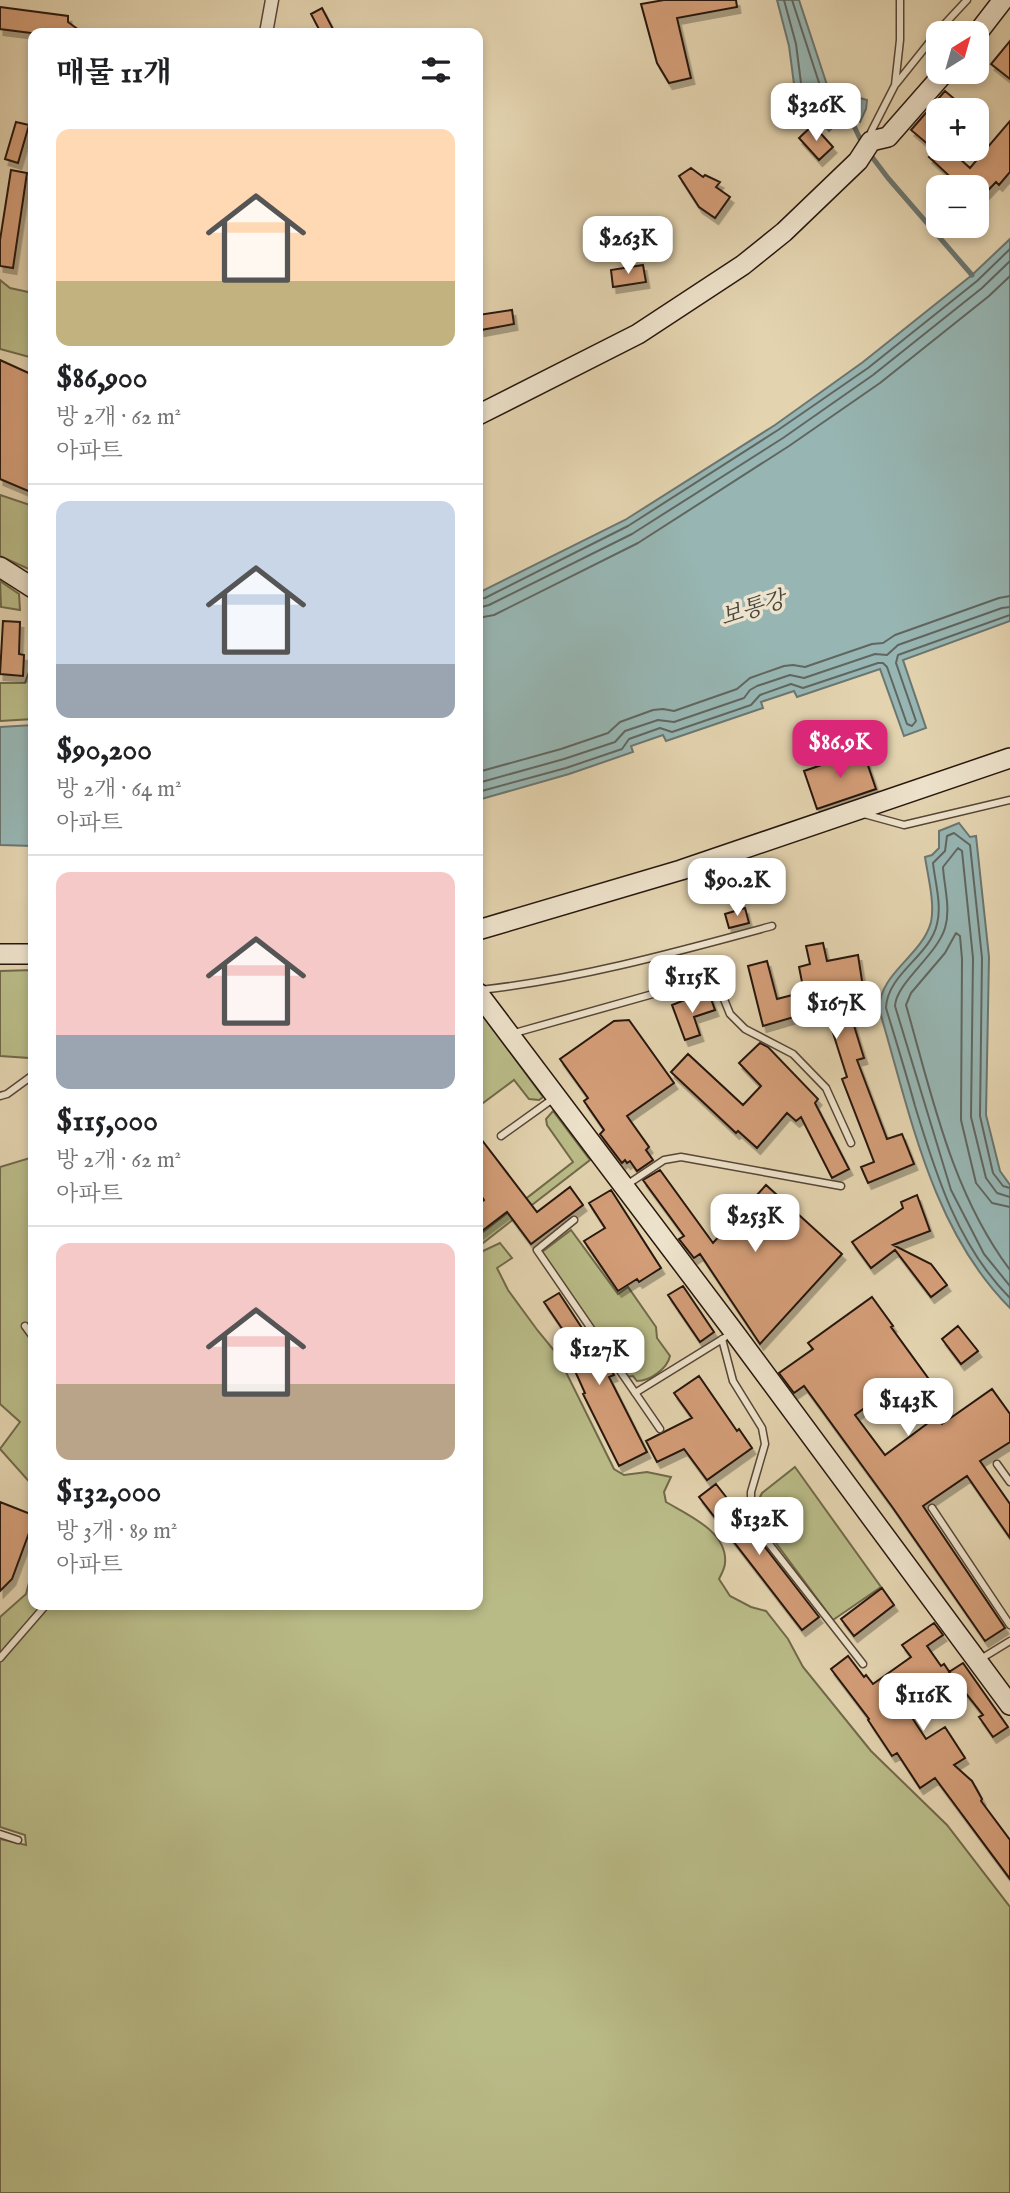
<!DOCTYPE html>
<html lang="ko">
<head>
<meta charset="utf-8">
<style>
	:root { --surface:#fff; --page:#f6f6f6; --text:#202124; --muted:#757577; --line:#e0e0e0; --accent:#db2777 }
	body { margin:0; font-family:"IM FELL English","Noto Serif KR",serif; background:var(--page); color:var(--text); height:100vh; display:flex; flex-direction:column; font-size:26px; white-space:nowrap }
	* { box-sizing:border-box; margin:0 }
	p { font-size:23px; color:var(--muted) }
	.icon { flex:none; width:38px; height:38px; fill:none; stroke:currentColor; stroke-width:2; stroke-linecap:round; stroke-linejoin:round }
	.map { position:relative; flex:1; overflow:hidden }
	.panel { position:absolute; left:28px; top:28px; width:455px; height:1582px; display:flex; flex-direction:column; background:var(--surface); border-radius:14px; box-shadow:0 4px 10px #0003 }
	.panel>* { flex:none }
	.needle { width:46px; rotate:37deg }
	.buttons { position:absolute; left:926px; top:21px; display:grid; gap:14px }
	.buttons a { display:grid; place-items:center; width:63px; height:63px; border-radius:14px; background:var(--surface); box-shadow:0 4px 10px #0003; font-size:35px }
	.price { position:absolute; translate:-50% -60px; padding:0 16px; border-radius:14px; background:#fff; color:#222; font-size:23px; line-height:46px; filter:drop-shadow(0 2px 4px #0008) }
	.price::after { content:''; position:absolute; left:50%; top:42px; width:21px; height:16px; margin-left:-10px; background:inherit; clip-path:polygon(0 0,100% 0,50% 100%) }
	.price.selected { background:var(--accent); color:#fff }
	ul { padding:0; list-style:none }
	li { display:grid; align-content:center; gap:14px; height:371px; padding:0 28px }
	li+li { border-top:2px solid var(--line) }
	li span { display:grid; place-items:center; height:217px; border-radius:14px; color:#555 }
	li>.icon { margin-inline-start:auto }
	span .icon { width:126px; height:126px; fill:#fffc; stroke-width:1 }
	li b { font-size:30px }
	h2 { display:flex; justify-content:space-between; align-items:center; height:84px; padding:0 28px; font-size:30px }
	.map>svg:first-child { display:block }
	.green { fill:#b9bb87; stroke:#70694a; stroke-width:2 }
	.water { fill:#97b6b3; stroke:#6b7671; stroke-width:2 }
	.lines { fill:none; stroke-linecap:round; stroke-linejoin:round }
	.shore { stroke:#606660; stroke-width:2 }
	.stream { stroke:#6b7671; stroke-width:5 }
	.building { fill:#d39d77; stroke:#28170e; stroke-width:2; filter:url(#shadow) }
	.lane-casing { stroke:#574636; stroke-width:9 }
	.street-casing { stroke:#574636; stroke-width:15 }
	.secondary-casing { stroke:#28170e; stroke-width:22 }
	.lane { stroke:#ede2cb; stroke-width:6 }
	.street { stroke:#ede2cb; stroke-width:12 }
	.secondary { stroke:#ede2cb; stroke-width:19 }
	.labels { text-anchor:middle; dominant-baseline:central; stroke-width:7; stroke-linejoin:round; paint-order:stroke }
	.water-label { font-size:23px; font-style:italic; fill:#494740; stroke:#ede2cb }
</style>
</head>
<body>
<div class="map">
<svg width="1010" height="2193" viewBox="0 0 1010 2193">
	<defs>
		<filter id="shadow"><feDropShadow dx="3.5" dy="6" stdDeviation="0" flood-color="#0004"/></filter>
	</defs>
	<rect width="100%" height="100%" fill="#e3d3af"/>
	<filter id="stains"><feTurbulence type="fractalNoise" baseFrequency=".00286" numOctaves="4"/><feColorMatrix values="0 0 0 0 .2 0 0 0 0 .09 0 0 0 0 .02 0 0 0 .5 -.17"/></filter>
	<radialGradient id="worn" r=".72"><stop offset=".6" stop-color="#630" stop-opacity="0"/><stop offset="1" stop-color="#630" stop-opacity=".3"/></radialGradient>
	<path class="green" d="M0,280l10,8 23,5v65l-33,-9z
		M0,495l33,11v65l-33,-15z
		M0,581l19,13 1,16 -19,-3z
		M30,669l3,1v49l-33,2v-38h25z
		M33,970v97l-4,-9 -29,-2v-85z
		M478,1009l65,88 -4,3 -10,-1 -15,-19 -35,26 -1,-2z
		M553,1111l37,49 -107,83 -5,-7 95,-74 -26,-37 -1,-6z
		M33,1157v329l-33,-37 20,-27 -20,-18v-237z
		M571,1230l47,64 10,-7 28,40 1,11 13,18c-3,13 -20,25 -33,25l-4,-5 -8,1 -83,-125z
		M500,1243l12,15 -15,10 11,22 30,41 19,23 57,115 10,6 23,-3 24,5 -7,15 2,10c22,13 62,30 59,61 0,5 -4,12 -6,16l11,17 21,11 15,4 22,28 15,28 68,84 76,74 63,82v286h-1010v-354l26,6 -1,-10 -25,-8v-210l26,-23 7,-27v38h445v-359l5,5z
		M795,1467l86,120 -48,33 -60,-81 -10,-19 -3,-11 -1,-10 3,-6z"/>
	<path class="water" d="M777,0h22l33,100 21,-4 14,4 -1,9 -6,13 -12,-9 -19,18 -30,-34 -5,-13 -5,-38z
		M1010,239v382l-107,39 23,68 -22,8 -24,-67 -83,28 -3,-6 -33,11 2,6 -97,33 -3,-6 -32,11 2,6 -64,22 -91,26v-207l147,-73 150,-95 88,-63 109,-87z
		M33,725v121l-33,-1v-118z
		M959,823l11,14 6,-1 13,121 -3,158 14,56 10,14v123c-79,-79 -100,-196 -131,-299 1,-37 43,-53 52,-87 4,-19 -3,-45 -6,-65l7,-2 7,-7v-17z"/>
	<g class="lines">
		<path class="shore" d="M784,0l12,44 5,39 4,10 22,25 3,1 9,-10 -2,-2 -8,-1 -4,-5 -33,-101
			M478,599l7,-1 143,-72 150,-96 90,-62 109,-87 33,-32
			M478,608l11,-3 143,-71 151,-96 90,-63 109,-87 28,-27
			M478,618l16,-3 144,-72 151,-97 91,-63 109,-87 21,-20
			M478,772l83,-23 47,-16 12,-11 33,-12 10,-1 11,2 63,-22 13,-11 34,-12 9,-1 12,2 67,-23 11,-1 12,-8 104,-37 11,-2
			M478,783l86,-24 51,-17 10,-11 33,-11 16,2 70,-24 6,-8 7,-4 33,-11 14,3 71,-24 12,1 11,-10 104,-37 8,-1
			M478,792l88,-24 56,-19 7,-10 31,-11 12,4 79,-27 9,-10 31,-11 12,4 75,-25h5l4,4 20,57 5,2 4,-5 -20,-58 2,-8 112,-40
			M1010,1188l-7,-2 -10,-13 -13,-57 2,-158 -12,-113 -16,-12 -7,3 -2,15 -12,12c2,19 9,42 4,61 -7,32 -50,50 -51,84 10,33 20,65 29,98 21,69 43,140 95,192
			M1010,1197l-13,-4 -11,-15 -15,-61 2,-159 -11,-107 -4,-3 -15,19c1,19 8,42 2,61 -8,27 -49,55 -50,78l56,184 33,64 26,32
			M1010,1207l-18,-4 -16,-20 -15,-63 1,-161 -2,-23 -4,-3 -11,20 -34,40 -5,12c26,91 46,188 104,265"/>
		<path class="stream" d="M857,112l-3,14 9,19
			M869,153l19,25 84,97"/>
	</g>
	<path class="building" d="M664,0h72l1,7 -60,11 14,60 -22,5 -12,-20 -16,-59z
		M0,7l68,9v6l15,11h-52l-31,-4z
		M322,8l13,25h-14l-10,-19z
		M1010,41v38l-19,-15z
		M945,91l13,11 -7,8h-13v39h11l21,19 40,-47v51l-11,13 -3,-3 -20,21v-16h-15l-32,-30 7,-6 -25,-21z
		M16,122l13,3 -11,38 -13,-4z
		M813,125l20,22 -14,13 -20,-22z
		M691,168l12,9 2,-2 15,7 -4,5 14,10 -15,21 -16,-11 -20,-31z
		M11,170l16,3 -14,95 -13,-2v-26z
		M643,265l3,17 -33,5 -2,-17z
		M512,310l2,14 -33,6 -3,-15z
		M0,360l33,15v118l-33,-14z
		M3,621l17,1 -1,32 5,1 -1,21 -23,-2z
		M863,751l13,38 -59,20 -13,-38z
		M745,908l4,15 -20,5 -4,-14z
		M823,943l4,18 31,-6 7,45 -18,3 17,55 -7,2 30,79 15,-5 12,30 -46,19 -7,-16 13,-5 -32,-83 5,-2 -22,-69 -62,18 -15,-60 19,-5 10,38 27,-7 -5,-25 11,-3 -4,-18z
		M710,996l5,14 -21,7 6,18 -15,5 -13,-35 15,-6 2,4z
		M629,1020l45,63 -47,33 22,31 -3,3 7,10 -16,11 -7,-10 -3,2 -2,-3 -3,3 -22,-29 4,-4 -20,-29 4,-3 -28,-39 54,-38z
		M760,1043l8,4 50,52 -3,4 34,66 -17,9 -31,-61 -5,4 -9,-8 -30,35 -19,-17 -2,2 -65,-61 17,-18 55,51 18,-19 -22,-23z
		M478,1135l59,77 33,-25 13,18 -52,39 -24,-32 -29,22v-29l6,-5 -6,-9z
		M660,1170l53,73 53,-58 76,69 -82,90 -60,-90 -6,4 -15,-19 5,-3 -41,-56z
		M611,1190l50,78 -22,14 -2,-3 -19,12 -34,-50 21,-13 -16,-25z
		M917,1195l13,36 -37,14 38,19 16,21 -16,12 -36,-47 -24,18 -19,-26 51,-34 -2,-6z
		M683,1286l31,46 -14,10 -32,-47z
		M559,1293l36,55 2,-1 11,17 6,11 -5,2 38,75 -28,14 -36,-72 2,-1 -15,-33 10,-5 -36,-53z
		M872,1297l21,29 -2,1 48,66 -19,14 -18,-26 -47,34 30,40 51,-38 6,7 50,-35 18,25v28l-30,19 30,43v34l-43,-62 -44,30 82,122 -20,13 -92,-133 -89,-122 -10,7 -15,-20 34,-24 -5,-6z
		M958,1326l20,25 -17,13 -19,-25z
		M699,1376l38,55 2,-2 13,19 -45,32 -23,-31 -27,13 -11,-21 46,-23 -18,-25z
		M716,1484l103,133 -17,13 -103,-133z
		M0,1502l33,13v7l-21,57 -12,12z
		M882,1588l12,17 -40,31 -13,-17z
		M934,1623l9,12 -16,11 14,20 3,-2 10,15 -47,31 19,29 19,-12 20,31 -11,7 18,16 10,18 -1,2 29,39v39l-75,-101 -15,10 -23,-35 -5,3 -24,-36 1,-1 -38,-50 17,-13 16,21 2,-2 7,9 38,-27 -9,-12z
		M963,1663l45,64 -15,10 -14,-20 4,-2 -34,-43z"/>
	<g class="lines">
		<g class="lane-casing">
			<path id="lane" d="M896,84l44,-55 27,-29
				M871,139v-7l24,-47 5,-45v-40
				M864,814l40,11 106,-25
				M480,990c99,-11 196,-38 292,-64
				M511,1034l149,-42 46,-7 15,7 9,22 15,15 48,25 33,34 25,55
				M0,1096l7,-2 26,-19
				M501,1136l53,-38
				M628,1184l36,-24 17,-3 160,29
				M574,1220l-37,30 123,179
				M25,1326l8,11
				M722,1339l11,42 29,47 3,16 -14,48v22l19,31 93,119
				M635,1393l89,-55
				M997,1464l13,18
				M932,1508l78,117
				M0,1658l46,-53
				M979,1660l31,-19
				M0,1834l18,6"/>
		</g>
		<g class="street-casing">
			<path id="street" d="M266,33l6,-33"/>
		</g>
		<g class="secondary-casing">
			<path id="secondary" d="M976,35l27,-35
				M478,415l160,-81 105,-69 41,-33 74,-71 13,-20 17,-4 57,-65
				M0,567l33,21
				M478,930l203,-60 329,-112
				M0,954h33
				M478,993l256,339 276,373"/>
		</g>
		<use href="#lane" class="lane"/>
		<use href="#street" class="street"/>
		<use href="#secondary" class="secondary"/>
	</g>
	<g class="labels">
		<g class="water-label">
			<text transform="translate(753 609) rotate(-17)">보통강</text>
		</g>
	</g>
	<rect width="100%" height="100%" filter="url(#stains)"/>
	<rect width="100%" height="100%" fill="url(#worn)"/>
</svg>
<div class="buttons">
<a><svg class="needle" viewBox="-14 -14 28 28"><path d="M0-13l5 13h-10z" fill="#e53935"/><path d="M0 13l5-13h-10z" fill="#757577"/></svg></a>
<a>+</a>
<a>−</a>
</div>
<b class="price" style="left:816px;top:143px">$326K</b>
<b class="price" style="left:628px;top:276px">$263K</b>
<b class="price selected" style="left:840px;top:780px">$86.9K</b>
<b class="price" style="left:737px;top:918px">$90.2K</b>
<b class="price" style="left:692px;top:1015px">$115K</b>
<b class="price" style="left:836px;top:1041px">$167K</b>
<b class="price" style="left:755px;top:1254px">$253K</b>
<b class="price" style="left:599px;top:1387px">$127K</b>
<b class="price" style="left:908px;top:1438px">$143K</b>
<b class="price" style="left:759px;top:1557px">$132K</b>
<b class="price" style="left:923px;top:1733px">$116K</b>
<section class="panel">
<h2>매물 11개<svg class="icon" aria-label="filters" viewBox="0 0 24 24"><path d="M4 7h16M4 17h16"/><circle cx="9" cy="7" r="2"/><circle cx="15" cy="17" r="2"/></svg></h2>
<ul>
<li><span style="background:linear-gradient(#ffd9b3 70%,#c2b280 0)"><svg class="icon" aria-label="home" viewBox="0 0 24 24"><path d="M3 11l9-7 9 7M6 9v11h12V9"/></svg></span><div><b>$86,900</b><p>방 2개 · 62 m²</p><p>아파트</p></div></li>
<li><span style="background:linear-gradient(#c9d6e8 75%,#9aa5b1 0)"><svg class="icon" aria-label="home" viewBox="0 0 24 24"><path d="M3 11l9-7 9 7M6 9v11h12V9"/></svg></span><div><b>$90,200</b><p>방 2개 · 64 m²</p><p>아파트</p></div></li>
<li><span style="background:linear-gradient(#f6c9c9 75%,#9aa5b1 0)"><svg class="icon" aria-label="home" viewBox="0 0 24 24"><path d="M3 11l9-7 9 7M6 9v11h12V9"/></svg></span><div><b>$115,000</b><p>방 2개 · 62 m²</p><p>아파트</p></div></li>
<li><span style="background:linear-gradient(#f6c9c9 65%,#b9a48a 0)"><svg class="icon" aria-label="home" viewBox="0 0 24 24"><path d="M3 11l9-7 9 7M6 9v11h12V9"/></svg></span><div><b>$132,000</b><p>방 3개 · 89 m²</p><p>아파트</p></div></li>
</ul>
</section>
</div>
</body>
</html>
